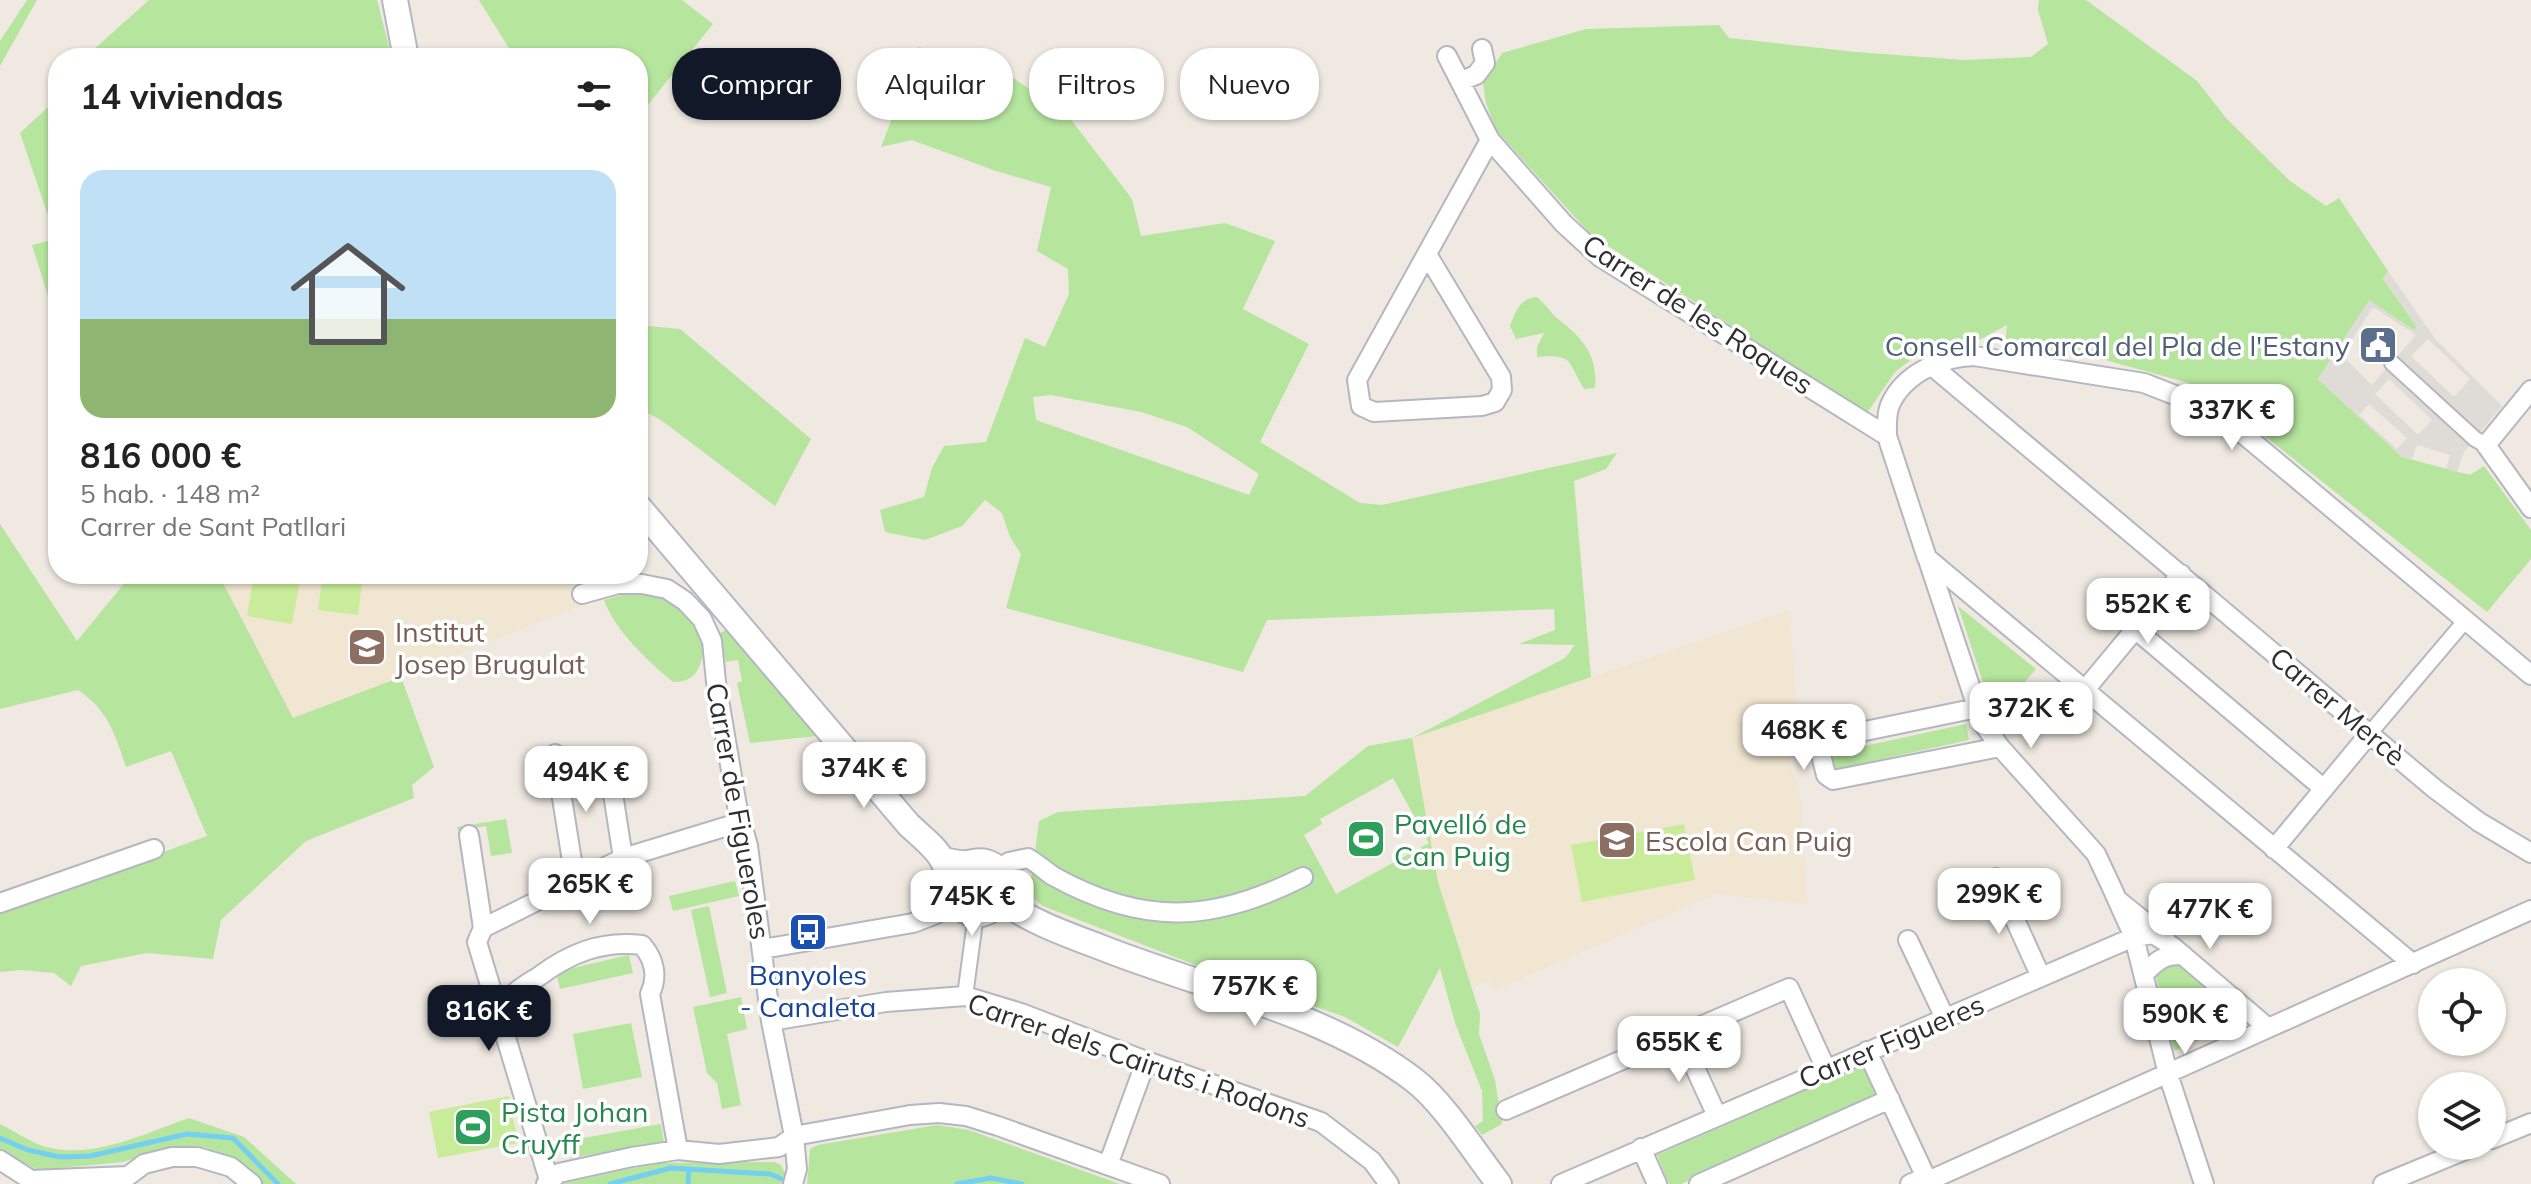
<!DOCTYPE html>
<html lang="es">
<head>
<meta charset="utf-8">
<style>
	:root { --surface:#fff; --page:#f2f2f2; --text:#222; --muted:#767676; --line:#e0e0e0; --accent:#111827 }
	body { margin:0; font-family:Mulish,sans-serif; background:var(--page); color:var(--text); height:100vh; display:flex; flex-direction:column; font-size:30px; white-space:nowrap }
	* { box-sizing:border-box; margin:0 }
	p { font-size:26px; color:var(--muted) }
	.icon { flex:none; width:44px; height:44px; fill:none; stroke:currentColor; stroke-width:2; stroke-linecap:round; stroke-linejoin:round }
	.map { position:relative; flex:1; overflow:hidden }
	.drawer { position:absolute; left:48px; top:48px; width:600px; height:536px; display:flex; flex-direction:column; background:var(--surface); border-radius:32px; box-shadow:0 2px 6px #0004 }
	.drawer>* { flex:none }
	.hud { position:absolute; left:672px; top:48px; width:760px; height:72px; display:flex; gap:16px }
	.fabs { position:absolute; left:2418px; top:968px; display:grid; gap:16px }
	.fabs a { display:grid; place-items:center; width:88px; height:88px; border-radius:50%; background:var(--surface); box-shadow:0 2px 6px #0004; font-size:40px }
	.price { position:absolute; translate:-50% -68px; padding:0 18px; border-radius:16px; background:#fff; color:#222; font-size:26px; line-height:52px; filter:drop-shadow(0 2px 4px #0008) }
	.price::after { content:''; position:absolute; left:50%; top:48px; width:24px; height:18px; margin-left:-12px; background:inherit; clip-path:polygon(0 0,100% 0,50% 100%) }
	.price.active { background:var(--accent); color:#fff }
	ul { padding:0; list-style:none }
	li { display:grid; align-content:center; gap:16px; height:424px; padding:0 32px }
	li+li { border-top:2px solid var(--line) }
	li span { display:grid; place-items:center; height:248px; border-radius:24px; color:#555 }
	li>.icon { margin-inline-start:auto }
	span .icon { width:144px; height:144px; fill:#fffc; stroke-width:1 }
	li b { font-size:34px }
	h2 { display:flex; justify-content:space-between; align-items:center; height:96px; padding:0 32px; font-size:34px }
	.chip { padding:0 28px; border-radius:32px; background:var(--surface); box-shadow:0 2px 6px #0004; font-size:28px; line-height:72px }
	.chip.active { background:var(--accent); color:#fff }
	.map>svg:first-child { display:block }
	.education { fill:#f0e6d1 }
	.green { fill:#b6e59e; fill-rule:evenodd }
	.pitch { fill:#c9ec9a }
	.plaza { fill:#dfdcd8; fill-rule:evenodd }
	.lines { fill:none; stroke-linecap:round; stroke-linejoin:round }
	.stream { stroke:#75cff0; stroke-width:5 }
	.pedestrian-casing { stroke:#b4b7c1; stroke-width:18 }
	.minor-casing { stroke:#b4b7c1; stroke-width:22 }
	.tertiary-casing { stroke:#b4b7c1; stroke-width:28 }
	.pedestrian { stroke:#fff; stroke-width:14 }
	.minor { stroke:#fff; stroke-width:18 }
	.tertiary { stroke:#fff; stroke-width:24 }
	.labels { text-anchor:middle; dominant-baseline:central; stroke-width:7; stroke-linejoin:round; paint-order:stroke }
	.street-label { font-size:28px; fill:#2e2e2e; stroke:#fff }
	.service-label { font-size:28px; fill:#4e5e75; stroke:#fff; text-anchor:end }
	.education-label { font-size:28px; fill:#785e54; stroke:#fff; text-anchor:start }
	.leisure-label { font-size:28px; fill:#27864d; stroke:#fff; text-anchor:start }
	.transit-label { font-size:28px; fill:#164399; stroke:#fff }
</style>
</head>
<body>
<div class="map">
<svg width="2531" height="1184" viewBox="0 0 2531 1184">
	<rect width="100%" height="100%" fill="#efe9e1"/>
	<path class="education" d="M221,574h353l12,30 -293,115 -73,-140z
		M1790,610l8,129 -10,19 13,41 6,105 -91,-10 -221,96 -5,-10 -20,9 -32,-107 -26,-144z"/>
	<path class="green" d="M27,0h10l-37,66v-25z
		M149,0h228l15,58h-308z
		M479,0h203l31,24 -75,93v-59h-123z
		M2039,0h47l111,81 29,37 64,63 36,25 13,-8 49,73 -5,8 34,48 -3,3 -45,-29 -51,78 84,78 68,18 14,-9 47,64v29l-44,53 -273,-216 -25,-13 -84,-23 -100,-16 2,-19 -26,14 -53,8 -33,25 -28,41 -276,-178 -95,-105 -10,-27 -3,-20 19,-30 84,-24 133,-4 10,13 127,14 108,8 67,-3 17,-13 -10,-34z
		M919,47l83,23 67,47 63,82 9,37 84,-13 50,18 -32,68 66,35 -49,98 100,61 22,2 235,-52 -11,16 -32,12 17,196 -179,61 26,144 42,132 -1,20 16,46 7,44 -20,11 -7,-9 8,-5 -1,-30 -27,-68 -15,-55 -42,79 -53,-30 -147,-51 -155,-60 -22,-17 11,-14 7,-54 19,-9 247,-16 63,-50 44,-8 153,-80 10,-13 -56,-1 36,-14 -1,-21 -287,11 -24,52 -237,-64 15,-54 -11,-17 -8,-24 -17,-13 -23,26 -37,14 -40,-8 -5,-22 44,-13 8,-29 12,-22 42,-4 39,-104 20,9 24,-53 -1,-25 -31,-18 14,-64 -55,-16 -84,-31 -31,7zM1051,395l90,17 46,15 72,47 -10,21 -213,-75 -3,-23zM1393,778l36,65 -93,51 -32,-59 18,-11 -2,-5z
		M58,98v230l-26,-83 24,-6 -36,-106z
		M1537,297c8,7 14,16 22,23 24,18 39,36 36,68l-11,1c-17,-29 -11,-35 -47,-32v-10l7,-14 -28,6 -6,-13c5,-14 10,-28 27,-29z
		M638,325l42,4 131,110 -36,67 -114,-86 -23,-12z
		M0,524l77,117 55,-67h89v5l72,139 108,-41 33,90 -22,18 2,13 -108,43 -85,79 -8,39 -66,-6 -66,13 -10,20 -17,-13 -33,-3 -21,2v-60l207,-76 -36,-85 -45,16c-11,-33 -18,-57 -48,-77l-78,19z
		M651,593c28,8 61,37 50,69 -5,14 -12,20 -28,20 -26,-22 -57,-50 -69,-82l18,-5z
		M1958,606l78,63 -42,49v-2z
		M727,629l89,107 -66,7 -13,-60 5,-2 -4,-21 -12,2 -7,-28z
		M1966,724l3,16 -137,30 -4,-16z
		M506,819l6,34 -21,3 -5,-30 -28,5 -1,-4z
		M735,881l4,15 -66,15 -4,-15z
		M709,906l18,87 -17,4 -19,-87z
		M629,955l4,18 -73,16 -4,-17z
		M2181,963l66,56 -73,32 -18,-75 8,-12z
		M741,997l6,32 -20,5 14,71 -19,4 -5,-26 -10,-10 -14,-66z
		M631,1023l11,54 -59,12 -10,-55z
		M1862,1065l15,33 -196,86h-12l-12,-29z
		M189,1118l55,19 52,47h-35l-22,-19 -35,-18h-32l-49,15 -85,8 -38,-20v-26c15,7 34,21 50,24 47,10 96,-15 139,-30z
		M661,1124l3,18 -94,16 -3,-17z
		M937,1125l32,5 151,54h-313l3,-35 8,-4z
		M775,1162l6,3 4,8 -4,11h-220l95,-21z"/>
	<path class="pitch" d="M254,574h47l-9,50 -45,-8z
		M323,574h40l-5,41 -40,-5z
		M1684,824l11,56 -113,22 -11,-57z
		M509,1096l9,47 -80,15 -9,-46z"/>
	<path class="plaza" d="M2388,271l48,69 66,66 -38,46 -7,20 -11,-3 4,-14 -33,-10 -5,14 -10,-2 -84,-78 51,-79 45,30 3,-3 -34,-49zM2373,307l43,28 -44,50 -30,-30zM2428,339l42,40 -16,18 -43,-41zM2389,379l43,41 -14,15 -43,-41zM2369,404l38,34 -10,11 -38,-34z"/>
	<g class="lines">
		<path class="stream" d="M0,1138l28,12 32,7 30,-1 97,-22 46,4 45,46
			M610,1184l61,-16 99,6 19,8
			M688,1184l1,-15
			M957,1184l34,-6 31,6"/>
		<g class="pedestrian-casing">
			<path id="pedestrian" d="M2392,363l83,76 11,6
				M2370,733l95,-112
				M965,996l11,-82"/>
		</g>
		<g class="minor-casing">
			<path id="minor" d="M1447,56l43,84
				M1461,81l15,-6 9,-12 -3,-14
				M1428,256l73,121 1,13 -7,12 -13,4 -108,6 -13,-6 -4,-26 133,-240 74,84 36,33 287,179
				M1931,365l504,424 44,33 52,31
				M2531,390l-45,55 45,63
				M1928,560l54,162 18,25 96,107 15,32 23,51 34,137 36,110
				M582,594l36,-10h24l25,5 18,12 17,18 10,22 4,41 21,124 11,40 23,175 23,115 3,33 -4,15
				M2135,629l189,160
				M2084,691l97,-117
				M1977,708l-151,31 -7,8 7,28 7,5 167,-33
				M555,754l20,126
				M609,768l14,90
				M469,835l14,93
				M2274,849l96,-116
				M999,871l10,-9 19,-4c9,5 16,12 25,18 90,50 159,47 250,1
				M1996,878l45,99
				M2119,901l46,37
				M0,903l154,-54
				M483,928l140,-70 118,-36
				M483,928l-6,14 72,238
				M1908,940l37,78
				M763,949l150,-26 23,-9 16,-20
				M2413,964l-486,-406 -40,-122c0,-10 -1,-21 3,-31 14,-32 52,-48 84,-49l170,27 51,20 47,30 289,242
				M2144,974c12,-13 20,-20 39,-19
				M771,1021l115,-19 79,-6 56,17 125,48 175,61 51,39 17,23
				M503,1026c3,-11 6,-26 14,-35 6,-5 14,-10 21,-14 32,-24 64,-37 104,-32 13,15 16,32 8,49l28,156
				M1680,1035l37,81
				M1867,1051l62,133
				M1506,1110l283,-122 37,81
				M2492,1139l39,-16
				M1641,1148l16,36
				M0,1160l31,20 97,-4 16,-12 28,-7h25l34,10 21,17
				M1108,1165l38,-104
				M546,1184l13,-11 73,-16 46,-7 41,4 60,-7 15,-11 116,-21 29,-2 27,3 32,10 162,58
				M1561,1184l573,-247 19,-3 19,12 95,81
				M1699,1184l191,-85
				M1910,1184l11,-5 7,2 603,-271
				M2383,1184l92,-38"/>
		</g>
		<g class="tertiary-casing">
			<path id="tertiary" d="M395,0l11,58
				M638,506l270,318c11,11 28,23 35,37 7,14 5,35 17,46 31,28 66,-32 26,-45 -7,-2 -12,0 -19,1 -7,1 -17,-2 -25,-3
				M1001,900c30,22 65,34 99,47 103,41 225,65 314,133 30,23 61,73 85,104"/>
		</g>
		<use href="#pedestrian" class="pedestrian"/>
		<use href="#minor" class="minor"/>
		<use href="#tertiary" class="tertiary"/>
	</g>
	<defs>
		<g id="civic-square" transform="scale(2)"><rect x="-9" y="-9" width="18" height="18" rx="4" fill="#5c6f8a" stroke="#fff"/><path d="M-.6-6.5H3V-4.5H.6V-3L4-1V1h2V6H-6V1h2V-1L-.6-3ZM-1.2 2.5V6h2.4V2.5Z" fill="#fff"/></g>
		<g id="school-square" transform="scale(2)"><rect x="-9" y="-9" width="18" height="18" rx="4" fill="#8d6e63" stroke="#fff"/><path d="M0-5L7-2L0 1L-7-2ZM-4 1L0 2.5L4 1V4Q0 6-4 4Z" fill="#fff"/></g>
		<g id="stadium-square" transform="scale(2)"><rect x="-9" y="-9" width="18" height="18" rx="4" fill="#2e9e5b" stroke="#fff"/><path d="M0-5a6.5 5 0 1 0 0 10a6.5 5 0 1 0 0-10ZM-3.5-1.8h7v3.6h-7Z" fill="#fff"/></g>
		<g id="bus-square" transform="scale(2)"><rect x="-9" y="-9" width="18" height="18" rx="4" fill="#1a4fb4" stroke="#fff"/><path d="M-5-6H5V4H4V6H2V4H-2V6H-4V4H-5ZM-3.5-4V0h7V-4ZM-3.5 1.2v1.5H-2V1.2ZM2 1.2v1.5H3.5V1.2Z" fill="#fff"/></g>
	</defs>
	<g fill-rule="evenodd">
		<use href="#civic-square" x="2378" y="345"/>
		<use href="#school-square" x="367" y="647"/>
		<use href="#stadium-square" x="1366" y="839"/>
		<use href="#school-square" x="1617" y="840"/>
		<use href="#bus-square" x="808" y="932"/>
		<use href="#stadium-square" x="473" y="1127"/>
	</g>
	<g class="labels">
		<g class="street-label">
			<text transform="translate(1698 314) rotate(33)">Carrer de les Roques</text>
			<text transform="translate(2338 706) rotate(40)">Carrer Mercè</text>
			<text transform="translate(739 811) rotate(80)">Carrer de Figueroles</text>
			<text transform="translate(1891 1041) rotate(-23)">Carrer Figueres</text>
			<text transform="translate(1139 1060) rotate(19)">Carrer dels Cairuts i Rodons</text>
		</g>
		<g class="service-label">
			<text x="2350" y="345">Consell Comarcal del Pla de l'Estany</text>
		</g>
		<g class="education-label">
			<text x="395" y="631">Institut<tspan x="395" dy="32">Josep Brugulat</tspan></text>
			<text x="1645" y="840">Escola Can Puig</text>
		</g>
		<g class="leisure-label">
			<text x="1394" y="823">Pavelló de<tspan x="1394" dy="32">Can Puig</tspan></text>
			<text x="501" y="1111">Pista Johan<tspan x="501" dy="32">Cruyff</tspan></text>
		</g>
		<g class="transit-label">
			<text x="808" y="974">Banyoles<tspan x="808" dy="32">- Canaleta</tspan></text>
		</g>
	</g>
</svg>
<div class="fabs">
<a><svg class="icon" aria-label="locate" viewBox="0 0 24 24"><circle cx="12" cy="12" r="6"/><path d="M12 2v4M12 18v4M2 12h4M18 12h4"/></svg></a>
<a><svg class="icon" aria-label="layers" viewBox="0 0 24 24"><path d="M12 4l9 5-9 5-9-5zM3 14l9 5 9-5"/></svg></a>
</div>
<b class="price" style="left:2232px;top:452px">337K €</b>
<b class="price" style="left:2148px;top:646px">552K €</b>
<b class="price" style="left:2031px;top:750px">372K €</b>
<b class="price" style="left:1804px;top:772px">468K €</b>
<b class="price" style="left:864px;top:810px">374K €</b>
<b class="price" style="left:586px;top:814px">494K €</b>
<b class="price" style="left:590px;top:926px">265K €</b>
<b class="price" style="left:1999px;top:936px">299K €</b>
<b class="price" style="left:972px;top:938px">745K €</b>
<b class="price" style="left:2210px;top:951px">477K €</b>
<b class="price" style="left:1255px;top:1028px">757K €</b>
<b class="price active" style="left:489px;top:1053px">816K €</b>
<b class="price" style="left:2185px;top:1056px">590K €</b>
<b class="price" style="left:1679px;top:1084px">655K €</b>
<div class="hud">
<a class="chip active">Comprar</a>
<a class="chip">Alquilar</a>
<a class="chip">Filtros</a>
<a class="chip">Nuevo</a>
</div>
<section class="drawer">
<h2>14 viviendas<svg class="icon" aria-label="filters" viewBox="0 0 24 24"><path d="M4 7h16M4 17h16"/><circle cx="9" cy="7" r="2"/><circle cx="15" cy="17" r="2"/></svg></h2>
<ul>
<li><span style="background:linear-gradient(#bfe0f5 60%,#8fb573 0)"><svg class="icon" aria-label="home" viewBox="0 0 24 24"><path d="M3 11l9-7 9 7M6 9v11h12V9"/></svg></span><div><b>816 000 €</b><p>5 hab. · 148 m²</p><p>Carrer de Sant Patllari</p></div></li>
</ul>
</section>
</div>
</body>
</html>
